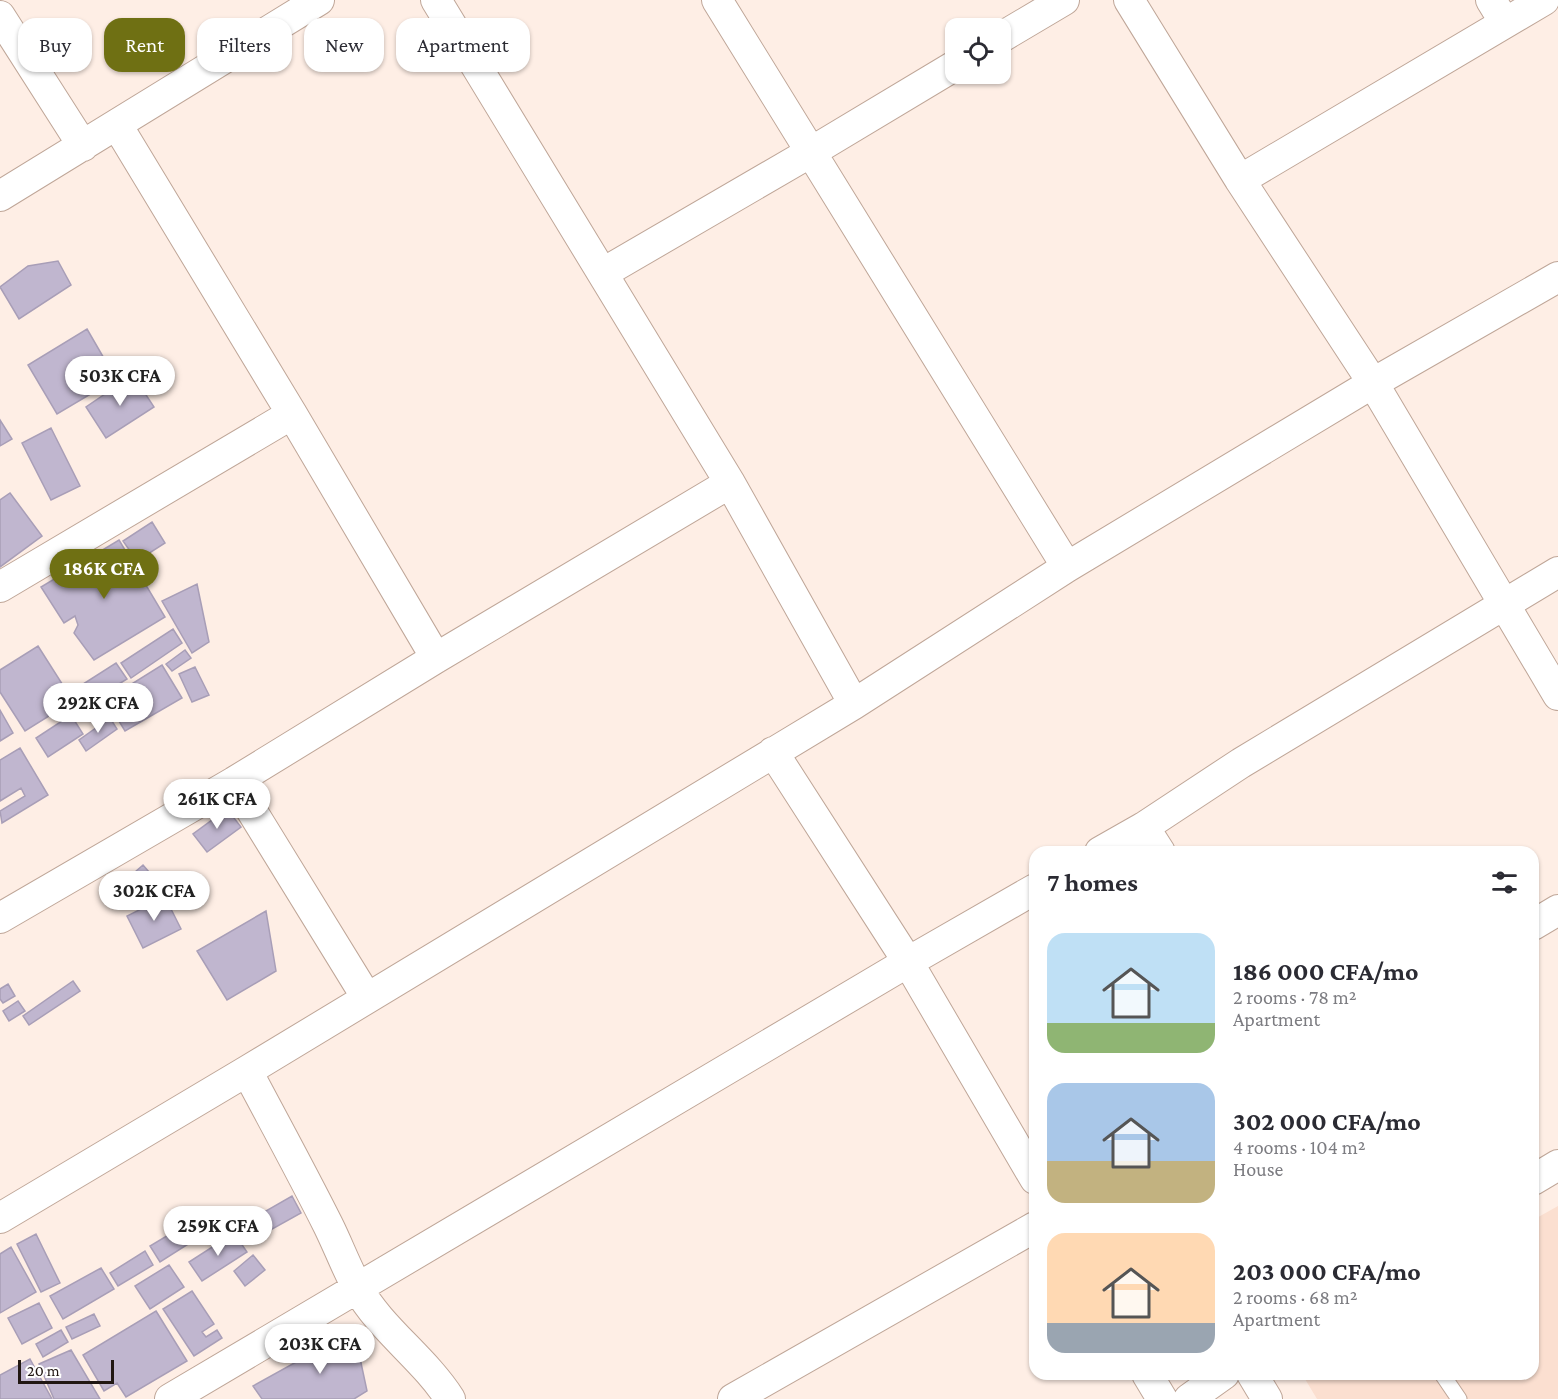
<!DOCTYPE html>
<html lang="en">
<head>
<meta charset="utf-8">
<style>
	:root { --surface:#fff; --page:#f7f7f7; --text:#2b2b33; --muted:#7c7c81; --accent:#6f7013 }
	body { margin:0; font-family:"Crimson Pro",serif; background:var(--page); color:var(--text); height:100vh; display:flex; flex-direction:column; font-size:22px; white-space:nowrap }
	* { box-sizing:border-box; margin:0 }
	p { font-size:20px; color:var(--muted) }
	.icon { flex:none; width:33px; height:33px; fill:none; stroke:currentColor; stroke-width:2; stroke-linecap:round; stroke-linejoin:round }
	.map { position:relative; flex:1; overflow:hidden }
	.sheet { position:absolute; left:1029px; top:846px; width:510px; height:534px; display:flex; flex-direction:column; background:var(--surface); border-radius:18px; box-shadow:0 2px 4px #0004 }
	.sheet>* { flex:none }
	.banner { position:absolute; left:18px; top:18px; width:570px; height:54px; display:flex; gap:12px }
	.tools { position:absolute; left:945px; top:18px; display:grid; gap:12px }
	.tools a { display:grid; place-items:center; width:66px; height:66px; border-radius:12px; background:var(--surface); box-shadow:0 2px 4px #0004; font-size:30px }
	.scale { position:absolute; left:18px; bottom:15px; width:96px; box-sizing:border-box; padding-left:6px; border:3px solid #211712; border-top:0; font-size:16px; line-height:21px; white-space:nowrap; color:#211712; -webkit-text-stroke:4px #fff; paint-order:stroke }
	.price { position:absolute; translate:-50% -51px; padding:0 14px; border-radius:21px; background:#fff; color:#222; font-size:20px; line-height:39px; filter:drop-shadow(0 2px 3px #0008) }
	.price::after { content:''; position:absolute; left:50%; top:36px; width:18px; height:14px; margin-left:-9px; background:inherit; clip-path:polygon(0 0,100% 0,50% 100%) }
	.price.current { background:var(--accent); color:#fff }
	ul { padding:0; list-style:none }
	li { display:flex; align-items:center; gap:18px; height:150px; padding:0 18px }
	li span { display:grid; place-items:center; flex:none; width:168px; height:120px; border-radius:18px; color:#555 }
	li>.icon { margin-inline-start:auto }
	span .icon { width:72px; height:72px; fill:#fffc; stroke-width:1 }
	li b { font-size:26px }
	h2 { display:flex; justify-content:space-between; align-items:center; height:72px; padding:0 18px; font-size:26px }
	.tag { padding:0 21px; border-radius:18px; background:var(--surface); box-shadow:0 2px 4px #0004; font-size:21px; line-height:54px }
	.tag.current { background:var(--accent); color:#fff }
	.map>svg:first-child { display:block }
	.built { fill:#fbdfd0 }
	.building { fill:#c0b6cf; stroke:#a89eb7; stroke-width:1.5 }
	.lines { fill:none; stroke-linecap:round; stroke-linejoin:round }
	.service-casing { stroke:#bfa698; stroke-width:17 }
	.minor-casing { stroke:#bfa698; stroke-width:32 }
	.service { stroke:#fff; stroke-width:15 }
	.minor { stroke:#fff; stroke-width:30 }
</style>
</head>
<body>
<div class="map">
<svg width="1558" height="1399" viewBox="0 0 1558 1399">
	<rect width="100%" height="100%" fill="#feeee5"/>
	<path class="built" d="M1558,1206v193h-241l-15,-25h231v-154z"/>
	<path class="building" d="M58,261l13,24 -52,34 -19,-32 28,-21z
		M87,329l29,50 -59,35 -29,-49z
		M133,375l21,32 -48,31 -20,-31z
		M0,420l12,19 -12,7z
		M51,428l29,58 -29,14 -29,-57z
		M10,493l32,43 -42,31v-67z
		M152,522l13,21 -28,18 -14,-20z
		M119,540l46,77 -71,43 -20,-27 4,-8 -3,-9 -11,7 -23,-36z
		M197,584l12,58 -17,11 -30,-52z
		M173,629l9,14 -51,35 -10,-15z
		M38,646l35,55 -48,30 -25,-39v-22z
		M185,650l6,8 -19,13 -6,-7z
		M116,663l11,16 -37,23 -10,-16z
		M162,665l20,33 -57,33 -19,-31z
		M195,667l14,28 -17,7 -13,-28z
		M0,710l13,23 -13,8z
		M71,715l12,19 -35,23 -12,-19z
		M110,718l7,11 -31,22 -7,-11z
		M20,748l28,47 -46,28 -2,-12 25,-15 -4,-8 -21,13v-41z
		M227,809l14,18 -34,25 -14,-18z
		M143,865l18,21 -21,8 -13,-15z
		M165,897l16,32 -38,19 -16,-32z
		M266,911l10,60 -49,29 -30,-49z
		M73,981l7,10 -51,34 -6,-9z
		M8,984l7,12 -12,7 -3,-4v-10z
		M18,1001l7,10 -16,10 -6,-10z
		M292,1196l9,17 -54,30 -9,-16z
		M195,1219l9,15 -44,28 -10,-16z
		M234,1233l13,19 -45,29 -13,-19z
		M36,1234l24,49 -19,9 -24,-48z
		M11,1247l25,45 -36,21v-59z
		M145,1251l8,14 -35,21 -8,-13z
		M253,1255l12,15 -20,16 -11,-15z
		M169,1265l15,22 -34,22 -15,-23z
		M101,1268l13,21 -51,30 -13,-23z
		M192,1291l22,33 -12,8 4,5 11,-7 5,8 -28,18 -31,-47z
		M39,1303l13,25 -30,16 -14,-26z
		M156,1311l31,50 -61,36 -9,-14 -13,8 -21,-36z
		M94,1314l6,12 -28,13 -6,-12z
		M61,1330l7,12 -25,15 -7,-13z
		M354,1330l13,61 -13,8h-92l-9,-13z
		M71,1350l29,49h-46l-15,-35z
		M30,1359l22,40h-52v-24z"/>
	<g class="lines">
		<g class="service-casing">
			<path id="service" d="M1442,1374l17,25"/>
		</g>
		<g class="minor-casing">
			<path id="minor" d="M436,0l294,483 124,221
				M717,0l350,567
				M1129,0l111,180 133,203 185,312
				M1491,0l14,23
				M0,16l83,130
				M1000,38l64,-38
				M117,125l175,289 144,244
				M1240,180l304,-180
				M0,196l319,-196
				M603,273l208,-121 145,-87
				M0,587l292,-173
				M773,752l135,210 127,217
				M234,782l133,216
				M1144,827l16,25
				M1100,852l44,-25 97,-64 317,-191
				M0,918l234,-136 202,-124 294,-175
				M1533,925l25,-15
				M247,1071c27,51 55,102 81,154 10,20 18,42 29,62 24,43 67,71 93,112
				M1533,1180l25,-15
				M0,1218l247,-147 607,-367 213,-137 306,-184 185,-106
				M1147,1374l15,25
				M1252,1374l15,25
				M170,1399l738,-437 127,-73
				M733,1399l302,-172
				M1189,1399l35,-25"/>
		</g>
		<use href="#service" class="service"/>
		<use href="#minor" class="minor"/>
	</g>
</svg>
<div class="tools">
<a><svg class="icon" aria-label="locate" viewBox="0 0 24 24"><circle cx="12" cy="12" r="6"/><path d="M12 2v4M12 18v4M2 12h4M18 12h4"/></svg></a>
</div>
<div class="scale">20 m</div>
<b class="price" style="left:120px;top:407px">503K CFA</b>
<b class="price current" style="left:104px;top:600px">186K CFA</b>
<b class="price" style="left:98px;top:734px">292K CFA</b>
<b class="price" style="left:217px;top:830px">261K CFA</b>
<b class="price" style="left:154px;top:922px">302K CFA</b>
<b class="price" style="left:218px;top:1257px">259K CFA</b>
<b class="price" style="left:320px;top:1375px">203K CFA</b>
<div class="banner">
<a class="tag">Buy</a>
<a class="tag current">Rent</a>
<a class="tag">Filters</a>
<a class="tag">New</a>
<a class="tag">Apartment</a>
</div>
<section class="sheet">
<h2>7 homes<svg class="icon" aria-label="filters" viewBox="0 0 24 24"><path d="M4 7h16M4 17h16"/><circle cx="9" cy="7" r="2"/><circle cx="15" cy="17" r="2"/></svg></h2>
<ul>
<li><span style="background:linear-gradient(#bfe0f5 75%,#8fb573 0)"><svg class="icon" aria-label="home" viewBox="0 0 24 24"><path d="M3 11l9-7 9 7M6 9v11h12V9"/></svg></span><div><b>186 000 CFA/mo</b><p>2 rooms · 78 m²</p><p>Apartment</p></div></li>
<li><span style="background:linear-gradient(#a9c7e8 65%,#c2b280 0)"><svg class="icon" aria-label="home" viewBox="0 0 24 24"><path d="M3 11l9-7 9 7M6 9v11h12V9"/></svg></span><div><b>302 000 CFA/mo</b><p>4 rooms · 104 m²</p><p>House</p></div></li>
<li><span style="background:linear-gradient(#ffd9b3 75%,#9aa5b1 0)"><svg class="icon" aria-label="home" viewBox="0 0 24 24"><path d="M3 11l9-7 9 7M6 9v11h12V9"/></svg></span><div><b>203 000 CFA/mo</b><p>2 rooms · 68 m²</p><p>Apartment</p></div></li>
</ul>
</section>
</div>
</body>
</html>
